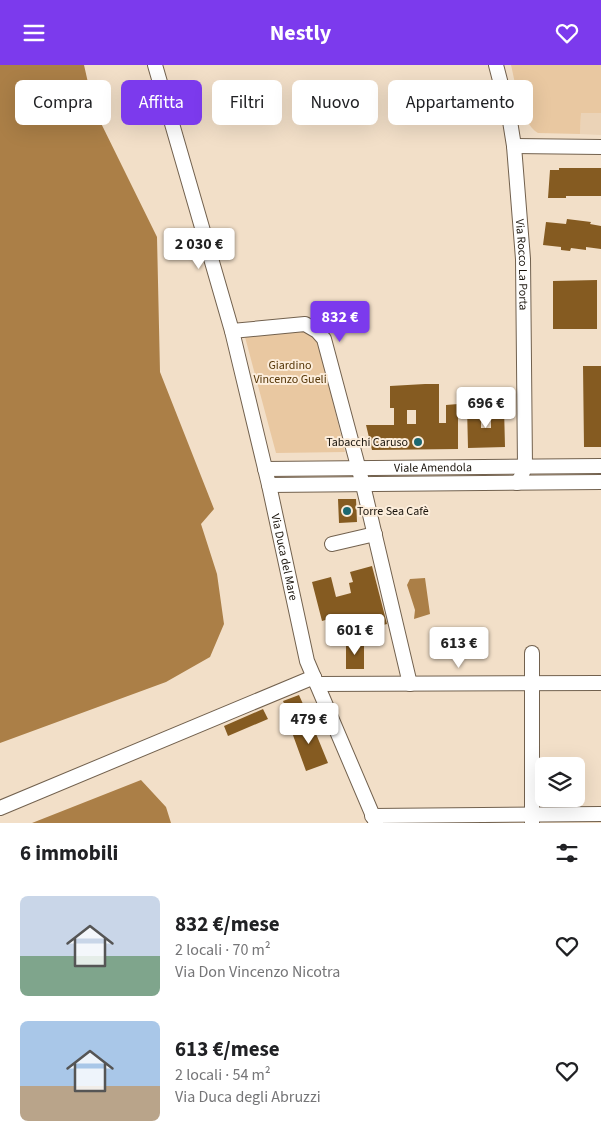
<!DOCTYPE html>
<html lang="it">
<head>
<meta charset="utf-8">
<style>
	:root { --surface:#fff; --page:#f6f6f6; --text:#202124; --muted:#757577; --accent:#7c3aed }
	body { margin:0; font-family:"Source Sans 3",sans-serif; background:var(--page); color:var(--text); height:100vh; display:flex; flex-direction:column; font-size:19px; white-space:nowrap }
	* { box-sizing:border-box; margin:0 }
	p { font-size:16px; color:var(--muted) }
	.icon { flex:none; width:28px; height:28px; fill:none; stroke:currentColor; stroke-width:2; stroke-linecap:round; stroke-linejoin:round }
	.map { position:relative; height:758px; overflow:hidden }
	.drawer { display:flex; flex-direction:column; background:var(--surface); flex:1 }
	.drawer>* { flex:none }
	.guide { position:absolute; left:15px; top:15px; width:571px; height:45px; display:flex; gap:10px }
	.buttons { position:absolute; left:535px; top:692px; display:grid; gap:10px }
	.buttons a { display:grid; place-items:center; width:50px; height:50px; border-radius:8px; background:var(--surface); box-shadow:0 5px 20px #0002; font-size:25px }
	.price { position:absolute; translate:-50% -42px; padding:0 11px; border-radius:5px; background:#fff; color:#222; font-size:16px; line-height:32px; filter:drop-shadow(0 1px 2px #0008) }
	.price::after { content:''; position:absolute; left:50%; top:30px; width:15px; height:11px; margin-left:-8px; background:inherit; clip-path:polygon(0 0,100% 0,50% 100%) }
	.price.selected { background:var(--accent); color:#fff }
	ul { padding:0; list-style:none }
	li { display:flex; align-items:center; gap:15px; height:125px; padding:0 20px }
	li span { display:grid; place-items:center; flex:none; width:140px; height:100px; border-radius:8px; color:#555 }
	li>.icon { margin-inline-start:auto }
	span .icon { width:60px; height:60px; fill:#fffc; stroke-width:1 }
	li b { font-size:21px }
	h2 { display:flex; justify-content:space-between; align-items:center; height:60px; padding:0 20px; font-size:21px }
	.chip { padding:0 18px; border-radius:8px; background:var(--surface); box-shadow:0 5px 20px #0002; font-size:18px; line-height:45px }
	.chip.selected { background:var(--accent); color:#fff }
	header { display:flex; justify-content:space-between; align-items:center; height:65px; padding:0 20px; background:var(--accent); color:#fff; font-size:22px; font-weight:700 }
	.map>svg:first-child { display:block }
	.built { fill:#ebd3b7 }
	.green { fill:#e9c8a1 }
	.water { fill:#ab7f47 }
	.building { fill:#855b21; fill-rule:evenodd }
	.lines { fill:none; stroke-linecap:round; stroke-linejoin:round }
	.minor-casing { stroke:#72614e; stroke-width:16 }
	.minor { stroke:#fff; stroke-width:14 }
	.poi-dot { fill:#1c6871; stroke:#fceddb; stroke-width:2 }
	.labels { text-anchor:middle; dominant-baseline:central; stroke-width:4; stroke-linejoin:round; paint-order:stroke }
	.street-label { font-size:12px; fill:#19130b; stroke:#fceddb }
	.park-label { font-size:12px; fill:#553607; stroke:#fceddb }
	.poi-label { font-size:12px; fill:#19130b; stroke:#fceddb; text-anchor:end }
</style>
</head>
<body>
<header><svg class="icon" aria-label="menu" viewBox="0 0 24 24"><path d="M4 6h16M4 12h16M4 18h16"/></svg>Nestly<svg class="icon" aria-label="heart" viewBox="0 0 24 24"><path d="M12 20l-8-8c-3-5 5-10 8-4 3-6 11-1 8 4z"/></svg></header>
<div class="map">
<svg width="601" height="758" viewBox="0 0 601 758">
	<rect width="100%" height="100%" fill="#f2dfc8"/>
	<path class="built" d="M581,48h20v22l-21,-1z"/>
	<path class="green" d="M511,0h90v48h-20l-1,21 -42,-1c-18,-11 -22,-48 -27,-68z
		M303,266l10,5 6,8 26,108 -69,1 -31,-116z"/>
	<path class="water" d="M0,0h84l10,44 63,128 3,135 54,137 -13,15 16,50 7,50 -14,33 -44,25 -166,61z
		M425,513l5,36 -16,5 1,-9 -8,-25 3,-6z
		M141,715l25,27 5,16h-139z"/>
	<path class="building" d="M559,103h42v28h-35v2h-18l2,-28h9z
		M567,154l24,3 -1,2 11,2v23l-15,-2v3l-15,-2 -1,3 -9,-1v-3l-18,-2 3,-23 20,2z
		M597,215v49h-44v-48z
		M583,301h18v81h-17z
		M425,319h14v39h7v-18l12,-1v45l-86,1 -6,-25h28v-17h-4v-22zM407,345h9v14h-9z
		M467,342h14v21h10v-21h13l1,40 -37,1z
		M338,434h18l1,23 -18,1z
		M372,501l15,58 -43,11 -5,-19 -17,5 -10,-39 19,-5 5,20 15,-4 -2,-10 4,-1 -3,-10z
		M364,577v27h-18v-26z
		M299,630l8,18 -16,6 -8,-18z
		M263,644l5,10 -40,17 -4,-10z
		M310,654l18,44 -22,8 -16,-44z"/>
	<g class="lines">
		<g class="minor-casing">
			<g id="minor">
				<path id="s1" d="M155,0l77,266 37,154 38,176 69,162"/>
				<path id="s2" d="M496,0l13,50 5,31 9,113 2,208 -4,10 -4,6"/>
				<path d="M514,81l87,1"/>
				<path d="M232,266l73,-7 12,7 7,8 39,146 47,199"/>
				<path id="s3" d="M265,404l336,-3"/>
				<path d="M269,420l332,-3"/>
				<path d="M332,479l43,-10"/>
				<path d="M532,588v169"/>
				<path d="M317,619l284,-1"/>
				<path d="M0,743l314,-131"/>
				<path d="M372,751l229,-2"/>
			</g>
		</g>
		<use href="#minor" class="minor"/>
	</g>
	<g class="poi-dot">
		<circle cx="418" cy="377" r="5"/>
		<circle cx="347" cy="446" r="5"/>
	</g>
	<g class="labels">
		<g class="street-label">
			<text stroke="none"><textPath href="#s2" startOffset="202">Via Rocco La Porta</textPath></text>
			<text stroke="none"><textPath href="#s3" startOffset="168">Viale Amendola</textPath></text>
			<text stroke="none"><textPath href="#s1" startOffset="509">Via Duca del Mare</textPath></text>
		</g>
		<g class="park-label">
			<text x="290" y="300">Giardino<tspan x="290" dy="14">Vincenzo Gueli</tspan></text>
		</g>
		<g class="poi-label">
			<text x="408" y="377">Tabacchi Caruso</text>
			<text x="357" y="446" text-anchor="start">Torre Sea Cafè</text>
		</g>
	</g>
</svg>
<div class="buttons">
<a><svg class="icon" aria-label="layers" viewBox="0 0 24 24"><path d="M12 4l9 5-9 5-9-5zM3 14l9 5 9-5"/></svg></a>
</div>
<b class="price" style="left:199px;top:205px">2 030 €</b>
<b class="price selected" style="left:340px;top:278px">832 €</b>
<b class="price" style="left:486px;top:364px">696 €</b>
<b class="price" style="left:355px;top:591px">601 €</b>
<b class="price" style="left:459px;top:604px">613 €</b>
<b class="price" style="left:309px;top:680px">479 €</b>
<div class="guide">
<a class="chip">Compra</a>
<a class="chip selected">Affitta</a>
<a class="chip">Filtri</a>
<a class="chip">Nuovo</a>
<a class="chip">Appartamento</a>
</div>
</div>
<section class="drawer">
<h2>6 immobili<svg class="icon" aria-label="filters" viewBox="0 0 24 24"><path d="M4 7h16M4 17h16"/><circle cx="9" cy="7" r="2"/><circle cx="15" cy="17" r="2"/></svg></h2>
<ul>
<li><span style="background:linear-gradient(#c9d6e8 60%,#7fa58c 0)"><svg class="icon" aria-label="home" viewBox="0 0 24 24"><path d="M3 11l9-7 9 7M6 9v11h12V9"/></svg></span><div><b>832 €/mese</b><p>2 locali · 70 m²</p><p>Via Don Vincenzo Nicotra</p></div><svg class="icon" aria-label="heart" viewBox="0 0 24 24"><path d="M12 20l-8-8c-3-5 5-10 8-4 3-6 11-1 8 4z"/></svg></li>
<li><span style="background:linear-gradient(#a9c7e8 65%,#b9a48a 0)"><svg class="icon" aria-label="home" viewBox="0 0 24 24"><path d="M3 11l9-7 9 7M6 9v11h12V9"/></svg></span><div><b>613 €/mese</b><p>2 locali · 54 m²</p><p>Via Duca degli Abruzzi</p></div><svg class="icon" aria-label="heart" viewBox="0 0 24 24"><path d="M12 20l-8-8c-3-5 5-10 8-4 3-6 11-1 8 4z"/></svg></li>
</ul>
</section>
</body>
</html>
